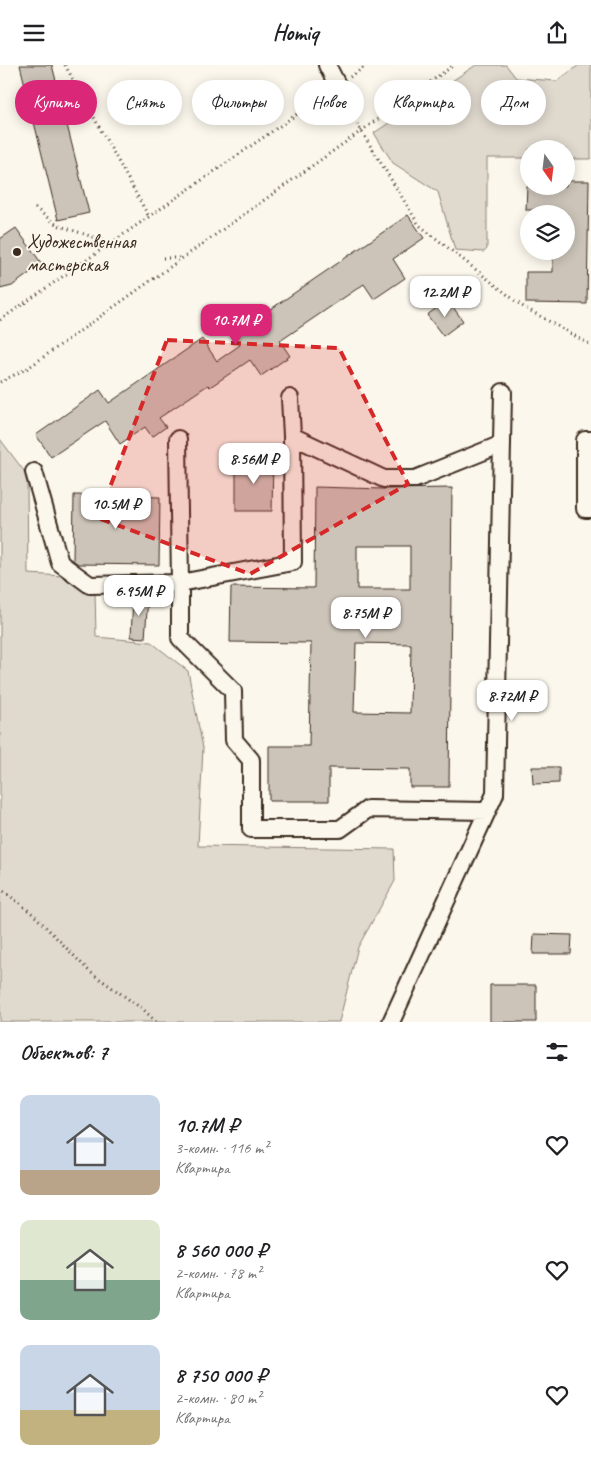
<!DOCTYPE html>
<html lang="ru">
<head>
<meta charset="utf-8">
<style>
	:root { --surface:#fff; --page:#f2f2f2; --text:#202124; --muted:#757577; --accent:#db2777 }
	body { margin:0; font-family:Caveat,sans-serif; background:var(--page); color:var(--text); height:100vh; display:flex; flex-direction:column; font-size:19px; white-space:nowrap }
	* { box-sizing:border-box; margin:0 }
	p { font-size:16px; color:var(--muted) }
	.icon { flex:none; width:28px; height:28px; fill:none; stroke:currentColor; stroke-width:2; stroke-linecap:round; stroke-linejoin:round }
	.map { position:relative; height:957px; overflow:hidden }
	.panel { display:flex; flex-direction:column; background:var(--surface); flex:1 }
	.panel>* { flex:none }
	.banner { position:absolute; left:15px; top:15px; width:561px; height:45px; display:flex; gap:10px }
	.needle { width:32px; rotate:166deg }
	.controls { position:absolute; left:520px; top:75px; display:grid; gap:10px }
	.controls a { display:grid; place-items:center; width:55px; height:55px; border-radius:50%; background:var(--surface); box-shadow:0 2px 12px #0003; font-size:25px }
	.price { position:absolute; translate:-50% -42px; padding:0 11px; border-radius:10px; background:#fff; color:#222; font-size:16px; line-height:32px; filter:drop-shadow(0 1px 2px #0008) }
	.price::after { content:''; position:absolute; left:50%; top:30px; width:15px; height:11px; margin-left:-8px; background:inherit; clip-path:polygon(0 0,100% 0,50% 100%) }
	.price.on { background:var(--accent); color:#fff }
	ul { padding:0; list-style:none }
	li { display:flex; align-items:center; gap:15px; height:125px; padding:0 20px }
	li span { display:grid; place-items:center; flex:none; width:140px; height:100px; border-radius:10px; color:#555 }
	li>.icon { margin-inline-start:auto }
	span .icon { width:60px; height:60px; fill:#fffc; stroke-width:1 }
	li b { font-size:21px }
	h2 { display:flex; justify-content:space-between; align-items:center; height:60px; padding:0 20px; font-size:21px }
	.pill { padding:0 18px; border-radius:22px; background:var(--surface); box-shadow:0 2px 12px #0003; font-size:18px; line-height:45px }
	.pill.on { background:var(--accent); color:#fff }
	header { display:flex; justify-content:space-between; align-items:center; height:65px; padding:0 20px; background:var(--surface); font-size:22px; font-weight:600 }
	.map>svg:first-child { display:block }
	.green { fill:#dfd9ce; stroke:#8d8276 }
	.building { fill:#ccc4b9; stroke:#3b2a1e; fill-rule:evenodd }
	.lines { fill:none; stroke-linecap:round; stroke-linejoin:round }
	.minor-casing { stroke:#3b2a1e; stroke-width:20 }
	.path { stroke:#3b2a1e; stroke-width:3; stroke-dasharray:1 4; stroke-linecap:butt }
	.minor { stroke:#fbf7ec; stroke-width:16 }
	.marked { fill:#d62828; fill-opacity:0.2; stroke:#d62828; stroke-width:4; stroke-dasharray:10 6; stroke-linejoin:round }
	.poi-dot { fill:#3b2a1e; stroke:#fbf7ec; stroke-width:2 }
	.labels { text-anchor:middle; dominant-baseline:central; stroke-width:4; stroke-linejoin:round; paint-order:stroke }
	.poi-label { font-size:20px; fill:#3b2a1e; stroke:#fbf7ec; text-anchor:start }
</style>
</head>
<body>
<header><svg class="icon" aria-label="menu" viewBox="0 0 24 24"><path d="M4 6h16M4 12h16M4 18h16"/></svg>Homiq<svg class="icon" aria-label="share" viewBox="0 0 24 24"><path d="M12 15V3M7 8l5-5 5 5M5 13v7h14v-7"/></svg></header>
<div class="map">
<svg width="591" height="957" viewBox="0 0 591 957">
	<rect width="100%" height="100%" fill="#fbf7ec"/>
	<filter id="ink" filterUnits="userSpaceOnUse"><feTurbulence type="fractalNoise" baseFrequency=".02" numOctaves="2"/><feDisplacementMap in="SourceGraphic" scale="10" xChannelSelector="R" yChannelSelector="G"/><feConvolveMatrix kernelMatrix="1 2 1 2 8 2 1 2 1" color-interpolation-filters="sRGB"/></filter>
	<g filter="url(#ink)">
		<path class="green" d="M476,0h30l10,13 41,3 22,-16h12v94h-25v-10h-37v9h-42v91l-3,3 -29,-2 -17,-58 -45,-29 -19,-30z
			M0,374l24,32 3,12 1,91 54,3 13,13 1,47 55,5 37,29 15,77 -5,98 196,3 1,32 -37,66 -19,75h-339z"/>
		<path class="building" d="M20,0h32l37,148 -31,7z
			M566,116h23l-2,123 -61,-1v-31h27v-21h13v-37h-12v-4h-28l1,-24h39z
			M408,150l16,23 -31,21 12,19 -31,21 -10,-15 -84,57 10,15 -29,20 -11,-16 -40,27 -2,-2 -49,33 7,9 -14,10 -7,-10 -25,17 -15,-23 -54,36 -15,-22 64,-45 9,13 93,-64 15,22 23,-16 -7,-10z
			M16,163l26,36 -30,22 -12,3v-50z
			M448,235l15,21 -20,15 -16,-21z
			M236,394h37l-1,52h-36z
			M315,422l69,2 68,-1 -3,299h-39v-18l-81,-1v33h-60v-55h40l2,-103 -81,-1 1,-55 83,1zM357,481h53v43h-53zM356,578l55,1 -1,69 -56,-1z
			M74,430l86,2 -1,68 -81,-1 -5,-4z
			M133,532h15l-3,41 -14,-1z
			M532,702h27v16l-26,1z
			M534,869l38,1 -1,19h-38z
			M490,920h46v37h-46z"/>
		<g class="lines">
			<g class="minor-casing">
				<path id="minor" d="M327,0l23,45
					M290,333l2,38 92,43h31l87,-35
					M292,371l1,126 -113,21v55l53,53 1,49 17,20v69h89l28,-20 119,2
					M591,375h-6v69h6
					M34,407l26,91 30,22 90,-2 -2,-144
					M391,957l104,-228 8,-402"/>
			</g>
			<path class="path" d="M65,0l84,152
				M350,12l17,-12
				M357,59l62,101 103,81 69,39
				M35,143l22,17 69,23
				M163,193h20
				M0,255l326,-226
				M0,317l28,-14 426,-303
				M0,823l34,27 56,57 54,38 12,12"/>
			<use href="#minor" class="minor"/>
		</g>
	</g>
	<path class="marked" d="M167,275l172,8 69,136 -158,90 -152,-56z"/>
	<circle class="poi-dot" cx="17" cy="187" r="5"/>
	<g class="labels">
		<g class="poi-label">
			<text x="27" y="176">Художественная<tspan x="27" dy="23">мастерская</tspan></text>
		</g>
	</g>
</svg>
<div class="controls">
<a><svg class="needle" viewBox="-14 -14 28 28"><path d="M0-13l5 13h-10z" fill="#e53935"/><path d="M0 13l5-13h-10z" fill="#757577"/></svg></a>
<a><svg class="icon" aria-label="layers" viewBox="0 0 24 24"><path d="M12 4l9 5-9 5-9-5zM3 14l9 5 9-5"/></svg></a>
</div>
<b class="price" style="left:445px;top:253px">12.2M ₽</b>
<b class="price on" style="left:236px;top:281px">10.7M ₽</b>
<b class="price" style="left:254px;top:420px">8.56M ₽</b>
<b class="price" style="left:116px;top:465px">10.5M ₽</b>
<b class="price" style="left:139px;top:552px">6.95M ₽</b>
<b class="price" style="left:366px;top:574px">8.75M ₽</b>
<b class="price" style="left:512px;top:657px">8.72M ₽</b>
<div class="banner">
<a class="pill on">Купить</a>
<a class="pill">Снять</a>
<a class="pill">Фильтры</a>
<a class="pill">Новое</a>
<a class="pill">Квартира</a>
<a class="pill">Дом</a>
</div>
</div>
<section class="panel">
<h2>Объектов: 7<svg class="icon" aria-label="filters" viewBox="0 0 24 24"><path d="M4 7h16M4 17h16"/><circle cx="9" cy="7" r="2"/><circle cx="15" cy="17" r="2"/></svg></h2>
<ul>
<li><span style="background:linear-gradient(#c9d6e8 75%,#b9a48a 0)"><svg class="icon" aria-label="home" viewBox="0 0 24 24"><path d="M3 11l9-7 9 7M6 9v11h12V9"/></svg></span><div><b>10.7M ₽</b><p>3-комн. · 116 m²</p><p>Квартира</p></div><svg class="icon" aria-label="heart" viewBox="0 0 24 24"><path d="M12 20l-8-8c-3-5 5-10 8-4 3-6 11-1 8 4z"/></svg></li>
<li><span style="background:linear-gradient(#dfe7d0 60%,#7fa58c 0)"><svg class="icon" aria-label="home" viewBox="0 0 24 24"><path d="M3 11l9-7 9 7M6 9v11h12V9"/></svg></span><div><b>8 560 000 ₽</b><p>2-комн. · 78 m²</p><p>Квартира</p></div><svg class="icon" aria-label="heart" viewBox="0 0 24 24"><path d="M12 20l-8-8c-3-5 5-10 8-4 3-6 11-1 8 4z"/></svg></li>
<li><span style="background:linear-gradient(#c9d6e8 65%,#c2b280 0)"><svg class="icon" aria-label="home" viewBox="0 0 24 24"><path d="M3 11l9-7 9 7M6 9v11h12V9"/></svg></span><div><b>8 750 000 ₽</b><p>2-комн. · 80 m²</p><p>Квартира</p></div><svg class="icon" aria-label="heart" viewBox="0 0 24 24"><path d="M12 20l-8-8c-3-5 5-10 8-4 3-6 11-1 8 4z"/></svg></li>
</ul>
</section>
</body>
</html>
